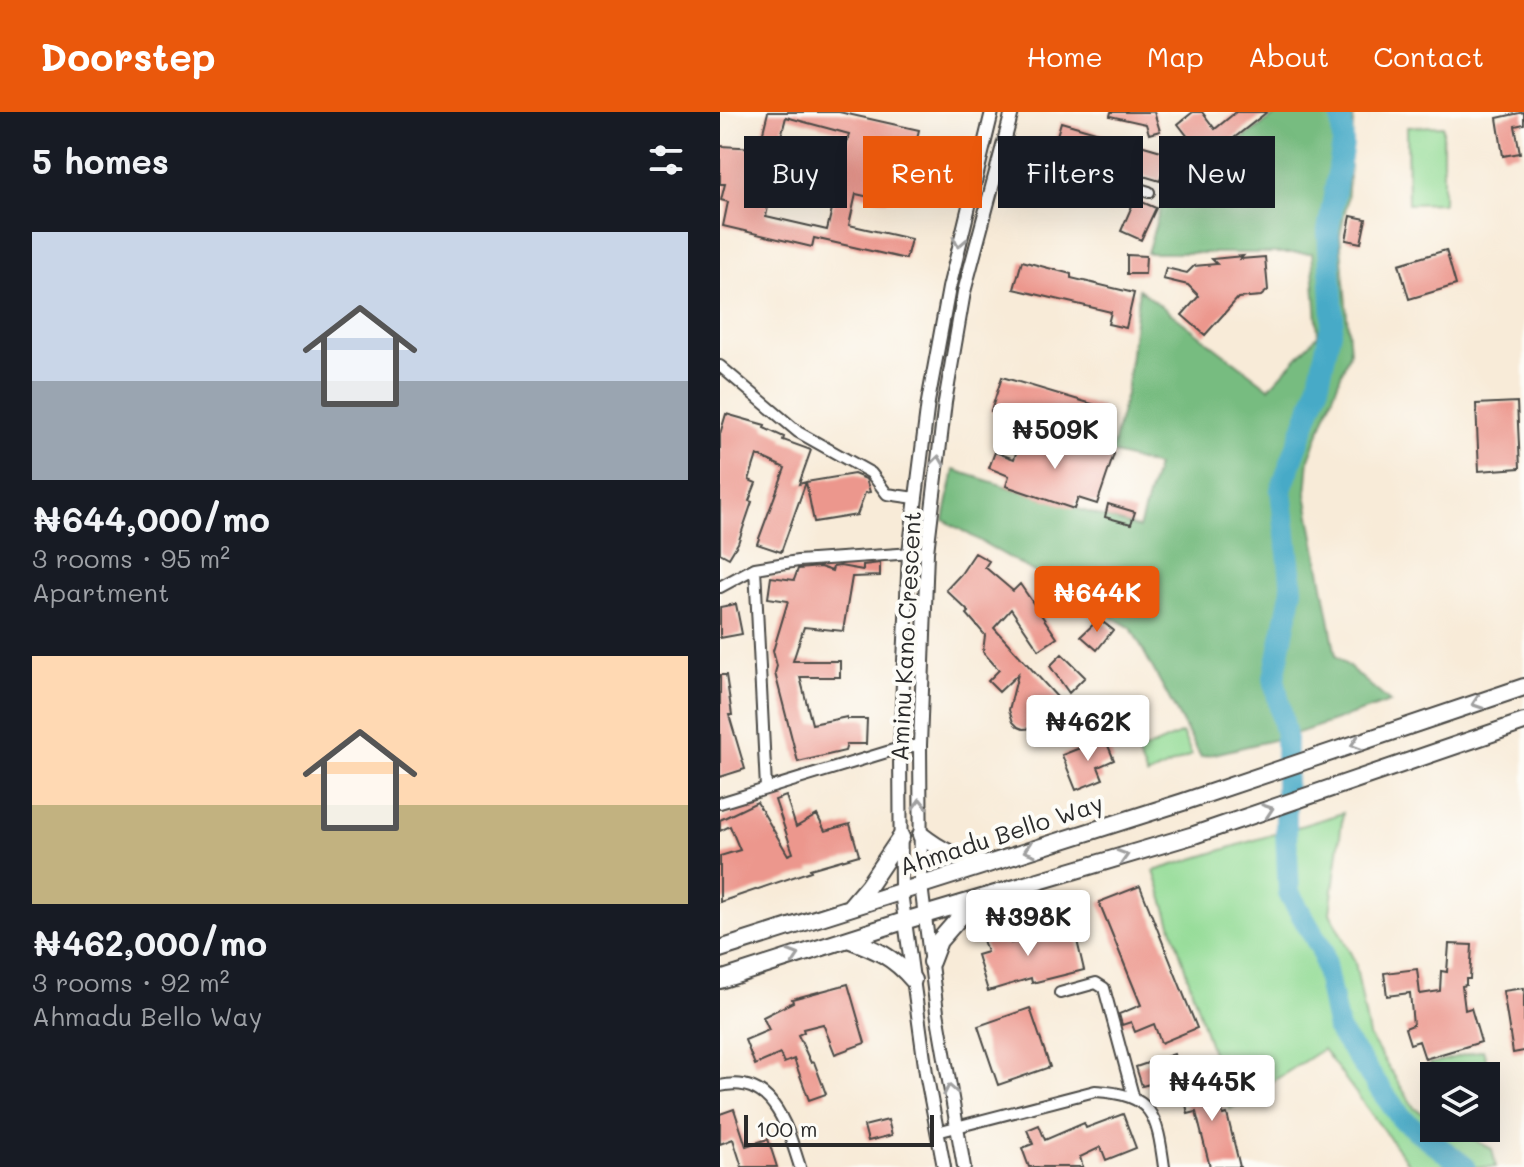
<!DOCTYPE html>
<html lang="en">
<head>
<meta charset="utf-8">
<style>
	:root { --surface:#171b24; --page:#242831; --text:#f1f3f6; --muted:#9ea1a6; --accent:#ea580c }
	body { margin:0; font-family:Mali,sans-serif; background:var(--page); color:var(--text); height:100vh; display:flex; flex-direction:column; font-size:30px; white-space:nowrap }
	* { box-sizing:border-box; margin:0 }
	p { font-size:26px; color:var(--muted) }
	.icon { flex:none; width:44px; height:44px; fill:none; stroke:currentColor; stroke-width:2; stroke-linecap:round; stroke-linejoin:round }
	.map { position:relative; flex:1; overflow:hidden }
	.drawer { display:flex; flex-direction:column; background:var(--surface); width:720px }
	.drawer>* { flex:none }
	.hud { position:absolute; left:24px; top:24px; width:660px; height:72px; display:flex; gap:16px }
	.tools { position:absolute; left:700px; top:950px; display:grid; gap:16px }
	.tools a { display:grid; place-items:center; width:80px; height:80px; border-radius:0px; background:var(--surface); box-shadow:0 8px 32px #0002; font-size:40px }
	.scale { position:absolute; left:24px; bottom:20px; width:190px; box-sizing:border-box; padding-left:8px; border:4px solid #2b2b2b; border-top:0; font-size:22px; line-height:28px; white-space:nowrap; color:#2b2b2b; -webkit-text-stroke:6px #fdfcf7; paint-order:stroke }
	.price { position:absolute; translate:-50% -68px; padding:0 18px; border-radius:8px; background:#fff; color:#222; font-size:26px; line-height:52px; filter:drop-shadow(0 2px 4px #0008) }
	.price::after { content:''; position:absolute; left:50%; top:48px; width:24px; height:18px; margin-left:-12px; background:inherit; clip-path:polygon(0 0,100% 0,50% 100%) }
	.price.active { background:var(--accent); color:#fff }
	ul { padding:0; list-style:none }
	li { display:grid; align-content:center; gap:16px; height:424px; padding:0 32px }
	li span { display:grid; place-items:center; height:248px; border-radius:0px; color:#555 }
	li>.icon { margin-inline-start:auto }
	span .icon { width:144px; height:144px; fill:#fffc; stroke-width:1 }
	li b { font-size:34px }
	h2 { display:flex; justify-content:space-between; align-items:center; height:96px; padding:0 32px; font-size:34px }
	.pill { padding:0 28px; border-radius:0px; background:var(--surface); box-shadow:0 8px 32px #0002; font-size:28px; line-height:72px }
	.pill.active { background:var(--accent); color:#fff }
	header { display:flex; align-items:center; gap:48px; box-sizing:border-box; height:112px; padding:0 40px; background:var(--accent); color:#fff }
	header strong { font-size:38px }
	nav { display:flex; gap:44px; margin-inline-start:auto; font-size:28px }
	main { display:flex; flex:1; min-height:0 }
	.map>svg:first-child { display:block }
	.green { fill:#94dc97; stroke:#608461; stroke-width:2 }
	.forest { fill:#77bc80; stroke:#517456; stroke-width:2 }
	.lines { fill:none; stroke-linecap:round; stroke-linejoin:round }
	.river { stroke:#47aac7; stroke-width:22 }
	.building { fill:#ec978d; fill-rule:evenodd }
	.minor-casing { stroke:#4a4845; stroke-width:14 }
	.tertiary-casing { stroke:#4a4845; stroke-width:16 }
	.primary-casing { stroke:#4a4845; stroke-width:20 }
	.minor { stroke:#fff; stroke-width:10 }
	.tertiary { stroke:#fff; stroke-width:12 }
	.primary { stroke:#fff; stroke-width:16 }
	.oneway { stroke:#a0a0a0 }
	.labels { text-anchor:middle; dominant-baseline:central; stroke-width:8; stroke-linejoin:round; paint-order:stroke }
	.street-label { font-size:24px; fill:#2b2b2b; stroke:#fdfcf7 }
</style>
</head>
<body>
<header>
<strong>Doorstep</strong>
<nav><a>Home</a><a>Map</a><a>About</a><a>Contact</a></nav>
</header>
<main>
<section class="drawer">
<h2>5 homes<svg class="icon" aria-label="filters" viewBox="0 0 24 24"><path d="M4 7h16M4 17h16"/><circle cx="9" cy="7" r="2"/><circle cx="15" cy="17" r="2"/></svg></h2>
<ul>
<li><span style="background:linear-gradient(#c9d6e8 60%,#9aa5b1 0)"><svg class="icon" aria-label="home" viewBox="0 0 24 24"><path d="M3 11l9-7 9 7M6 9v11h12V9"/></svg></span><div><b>₦644,000/mo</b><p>3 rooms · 95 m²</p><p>Apartment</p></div></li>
<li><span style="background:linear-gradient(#ffd9b3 60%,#c2b280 0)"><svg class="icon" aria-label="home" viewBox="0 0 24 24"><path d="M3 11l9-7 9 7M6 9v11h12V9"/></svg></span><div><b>₦462,000/mo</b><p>3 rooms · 92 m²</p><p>Ahmadu Bello Way</p></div></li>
</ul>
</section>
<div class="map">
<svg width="804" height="1055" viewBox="0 0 804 1055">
	<rect width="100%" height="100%" fill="#fdfcf7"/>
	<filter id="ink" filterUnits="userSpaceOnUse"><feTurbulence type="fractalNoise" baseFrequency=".0125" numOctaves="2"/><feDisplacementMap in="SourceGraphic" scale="16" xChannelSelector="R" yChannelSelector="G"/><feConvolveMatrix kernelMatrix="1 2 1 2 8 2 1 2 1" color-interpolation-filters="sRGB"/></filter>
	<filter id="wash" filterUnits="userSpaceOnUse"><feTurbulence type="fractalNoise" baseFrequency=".006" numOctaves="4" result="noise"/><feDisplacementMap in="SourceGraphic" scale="32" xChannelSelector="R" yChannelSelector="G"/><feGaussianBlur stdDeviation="1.8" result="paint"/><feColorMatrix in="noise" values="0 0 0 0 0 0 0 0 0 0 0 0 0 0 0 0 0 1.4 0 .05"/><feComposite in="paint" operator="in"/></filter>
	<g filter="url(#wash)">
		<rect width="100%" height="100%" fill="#f8ebd8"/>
		<path class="green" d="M723,14v77l-35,1 -1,-77z
			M462,621l10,22 -45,21 -10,-23z
			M623,701l-13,100 25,49 14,74 46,73 19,10v9h17l41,21 4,18h-85l-88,-118 -93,60 -76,-238z
			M763,938l8,28 -57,-2v4l-4,-16z"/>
		<path class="forest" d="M560,0h74l-7,89 -7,34 10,116 -41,108 -3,35 30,162 54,46 -104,35 -85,20 -70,-129 -187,-108 10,-50 185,58 18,-62 -46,-13 15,-59 13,-105 130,99 49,-53 -6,-82h-165l17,-57 8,-47 38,13z"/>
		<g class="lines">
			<path class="river" d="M621,0l2,32 -15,87 5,87 -16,73 -36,99 11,99 -18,89 12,59v94l3,62 33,57 16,80 64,89 63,48"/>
		</g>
		<g id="blocks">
			<path class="building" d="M48,0h71l80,18 -5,20 10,2 -4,17 -25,-5 -8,37 -31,-7 -7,31 62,14 -5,20 -92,-21 -2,9 -89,-21 5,-24 -7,-2 4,-16h-5v-38l39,2zM66,5l63,17 -9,38 -64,-16zM55,63l61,17 -9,38 -61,-14z
				M391,0h43l6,19 -11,3 -3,-10 -36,-8z
				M473,0h9l13,17 21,-17h31l-61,48 -28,-36z
				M804,0v12l-9,2 5,27 -17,3 -6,-38z
				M341,10l107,31 -8,28 -107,-32z
				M415,87l21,9 -15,32 -20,-9z
				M631,104l15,3 -5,24 -15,-3z
				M726,138l10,35 -47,14 -10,-35z
				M407,143l19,1 -1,18h-18z
				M523,144l-3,3 25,-2 3,33 -7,6 -23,2 -33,37 -23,-20 17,-19 -11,-11 -25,-6 3,-11 21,5 7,-7 23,-2 -5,-5z
				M302,149l49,13v4l63,15 -8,35 -18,-4 3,-12 -97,-23z
				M282,265l100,30 -8,23 -56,-19 -1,3 -14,-5 -3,11 -29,-9z
				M797,290l3,66 -41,3 -3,-67z
				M6,302l39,11 -1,3 20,9 -1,3 28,10 -12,34 7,-2 -25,70 -24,-8 28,-76 -28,-13 -8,25 7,3 -7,18 3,1 -14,41 -9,15 -9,-5v-119z
				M303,321l64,21 2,-8 25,8 -17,50 -19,-6 -4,11 -68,-23 3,-10 -20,-8 6,-16 19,7z
				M134,362l12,5 4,13 -5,1 -8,22 -43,7 -8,-40z
				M388,392l27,8 -4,12 -26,-7z
				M255,441l14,8 -4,6 28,24 7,-7 37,54 -18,12 -28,-41 -17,19 84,92 -11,11 -18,-17 -13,14 -13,1 -5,-2 -5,-5 -4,-12 9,-36 -19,18 -11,-11 11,-11 -16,-18 2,-17 -18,-21 2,-2 -23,-22 15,-16z
				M160,451v13l-28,1 -9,54 -39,-4 -11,34h47v16h-40l12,47 35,-7v2h20l-1,25h-19l-2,7 -47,11 -23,-89 2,-7 -4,-15 15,-50 -20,-3 3,-21 23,3 4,-11 22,-2 12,4 1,-4 7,-1 23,4v-5z
				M16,492l6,30 -22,4v-31z
				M379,507l14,11 -16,20 -16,-14z
				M342,542l23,23 -16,16 -19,-27z
				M0,563h6l6,40h-3l16,54 -25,8z
				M385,626l9,22 -16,7 5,12 -27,11 -14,-35z
				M66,684l10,31 21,-12 8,16 25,-7 9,31 -49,14 1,2 -91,31v-46l20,-6 -10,-24 -10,5v-11l37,-18 31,53 5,-2 -18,-53z
				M420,774l57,142 -36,15 -7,-19 -19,8 -4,-10 -9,3 -3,-11 22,-9 -42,-103z
				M285,814l6,17 63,-15 10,42 -52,13 -1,-5 -43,13 -11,-36 10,-3 -6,-18z
				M729,832l23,1 -2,34h-4v6l-4,1 3,24 6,-2 10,34 -56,17 -6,-18 -9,3 -5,-16 8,-3 -3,-32 -23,3 -3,-23 33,-4 3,25 20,-3 1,-20 6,1z
				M128,872l17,59 -30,11 -12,-30 -20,5 1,3 -6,3 13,28 3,-1 12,32 -17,6 -15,-41 -10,4 -4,-9 -25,11 -10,-25 24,-10 -6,-13 30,-15 -1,-3z
				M804,876v63l-11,2 -10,-62z
				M310,896l20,59 -52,18 -20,-59z
				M454,942l7,22 -39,10 -6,-19z
				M494,966l9,37 4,-1 13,53h-30l-14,-55 -8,2 -6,-29z
				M14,997l12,37 22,-7 9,28h-35l-9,-28 -13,5v-30z
				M403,1002l13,34 -30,12 -5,-13 -21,10 3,10h-54l-7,-19 11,-4 -6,-14 12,-5 6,15 39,-17 2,5z
				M168,1008l4,15 -24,6 -4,-15z"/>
		</g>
	</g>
	<g filter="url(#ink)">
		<use href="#blocks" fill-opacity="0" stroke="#4a4845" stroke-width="2"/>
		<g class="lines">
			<g class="minor-casing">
				<path id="minor" d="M282,35l147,45
					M0,254l78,66 73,41 16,21 28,4
					M35,456l11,220
					M0,475l35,-19 43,-7 129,-9
					M0,691l180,-55 20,-3
					M340,881l36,-10 8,5 30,111
					M0,974c53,-12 67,40 80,81
					M217,1020l158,-41c58,3 62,24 69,76"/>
			</g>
			<g class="tertiary-casing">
				<path id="tertiary" d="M224,1055l-18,-94 -25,-181 -1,-144 9,-195 19,-151 21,-114 43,-176
					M244,1055l-27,-155 -16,-127 -1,-140 7,-193 18,-150 19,-110 48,-180"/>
			</g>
			<g class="primary-casing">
				<path id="primary" d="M201,723c19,15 37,24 62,29
					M130,795l18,-21 33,-49
					M128,827c27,10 46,18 65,41
					M0,837l463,-147 341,-115
					M211,850l8,-21 34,-39
					M0,868l184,-59 290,-86 330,-113"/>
			</g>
			<use href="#minor" class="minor"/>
			<use href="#tertiary" class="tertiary"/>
			<use href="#primary" class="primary"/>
		</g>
		<defs><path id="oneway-chevron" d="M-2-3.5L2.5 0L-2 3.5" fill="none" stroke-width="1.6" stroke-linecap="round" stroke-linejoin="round" transform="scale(2)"/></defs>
		<g class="oneway">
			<use href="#oneway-chevron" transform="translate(239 130) rotate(102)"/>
			<use href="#oneway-chevron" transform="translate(218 349) rotate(-83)"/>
			<use href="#oneway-chevron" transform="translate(757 591) rotate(161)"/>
			<use href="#oneway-chevron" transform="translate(636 632) rotate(162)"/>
			<use href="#oneway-chevron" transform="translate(200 692) rotate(-91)"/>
			<use href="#oneway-chevron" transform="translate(548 698) rotate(-19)"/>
			<use href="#oneway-chevron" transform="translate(309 738) rotate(162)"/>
			<use href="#oneway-chevron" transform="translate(403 744) rotate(-17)"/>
			<use href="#oneway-chevron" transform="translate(74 844) rotate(-18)"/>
			<use href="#oneway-chevron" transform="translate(230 978) rotate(-101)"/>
		</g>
	</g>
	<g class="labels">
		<g class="street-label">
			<text transform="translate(185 524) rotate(-87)">Aminu Kano Crescent</text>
			<text transform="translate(281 722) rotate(-18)">Ahmadu Bello Way</text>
		</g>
	</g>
</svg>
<div class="tools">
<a><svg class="icon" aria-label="layers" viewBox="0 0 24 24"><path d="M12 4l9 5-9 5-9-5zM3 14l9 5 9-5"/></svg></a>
</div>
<div class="scale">100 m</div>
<b class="price" style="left:335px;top:359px">₦509K</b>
<b class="price active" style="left:377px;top:522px">₦644K</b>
<b class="price" style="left:368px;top:651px">₦462K</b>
<b class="price" style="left:308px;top:846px">₦398K</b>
<b class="price" style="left:492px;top:1011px">₦445K</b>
<div class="hud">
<a class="pill">Buy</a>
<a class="pill active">Rent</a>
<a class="pill">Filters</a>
<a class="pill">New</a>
</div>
</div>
</main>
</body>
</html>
